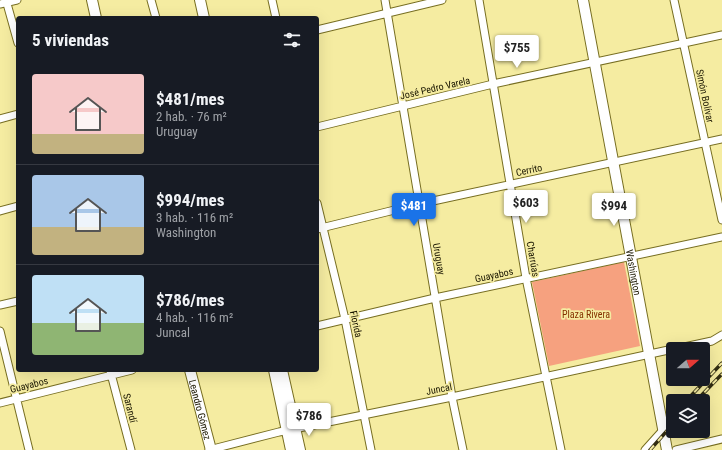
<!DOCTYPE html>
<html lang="es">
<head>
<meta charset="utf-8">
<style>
	:root { --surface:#171b24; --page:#242831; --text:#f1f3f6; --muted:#9ea1a6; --line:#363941; --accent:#1a73e8 }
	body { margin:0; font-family:"Roboto Condensed",sans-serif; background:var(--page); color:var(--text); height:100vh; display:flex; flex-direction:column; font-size:15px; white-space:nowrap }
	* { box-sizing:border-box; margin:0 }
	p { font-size:13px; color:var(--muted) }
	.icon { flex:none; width:22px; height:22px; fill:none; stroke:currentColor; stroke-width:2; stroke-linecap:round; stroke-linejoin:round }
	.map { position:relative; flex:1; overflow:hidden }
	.sheet { position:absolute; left:16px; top:16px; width:303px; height:356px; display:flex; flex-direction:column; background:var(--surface); border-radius:4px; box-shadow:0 4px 16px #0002 }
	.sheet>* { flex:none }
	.needle { width:26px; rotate:70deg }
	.controls { position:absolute; left:666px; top:342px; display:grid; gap:8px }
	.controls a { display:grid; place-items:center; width:44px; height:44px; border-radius:4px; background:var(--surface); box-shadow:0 4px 16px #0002; font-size:20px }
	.price { position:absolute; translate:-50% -34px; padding:0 9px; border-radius:4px; background:#fff; color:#222; font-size:13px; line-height:26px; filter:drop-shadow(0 1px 2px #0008) }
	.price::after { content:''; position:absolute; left:50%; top:24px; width:12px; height:9px; margin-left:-6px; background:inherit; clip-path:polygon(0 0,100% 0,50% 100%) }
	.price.current { background:var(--accent); color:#fff }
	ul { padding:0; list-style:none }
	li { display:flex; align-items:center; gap:12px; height:100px; padding:0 16px }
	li+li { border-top:1px solid var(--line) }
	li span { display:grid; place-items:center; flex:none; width:112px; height:80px; border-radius:4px; color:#555 }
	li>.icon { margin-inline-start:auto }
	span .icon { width:48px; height:48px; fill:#fffc; stroke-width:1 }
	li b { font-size:17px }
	h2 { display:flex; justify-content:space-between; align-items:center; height:48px; padding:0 16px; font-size:17px }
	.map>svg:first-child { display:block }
	.green { fill:#f6a17f }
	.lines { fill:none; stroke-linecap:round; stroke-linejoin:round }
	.street-casing { stroke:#776e22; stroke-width:9 }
	.secondary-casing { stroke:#776e22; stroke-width:12 }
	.street { stroke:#fff; stroke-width:7 }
	.secondary { stroke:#fff; stroke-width:10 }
	.rail-casing { stroke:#322d12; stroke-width:3.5 }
	.rail { stroke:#f5eca1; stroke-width:2; stroke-dasharray:6; stroke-linecap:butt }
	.labels { text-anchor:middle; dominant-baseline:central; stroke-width:3.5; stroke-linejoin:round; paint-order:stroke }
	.street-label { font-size:10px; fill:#1a1600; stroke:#f5eca1 }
	.park-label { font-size:10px; fill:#863001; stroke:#f5eca1 }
</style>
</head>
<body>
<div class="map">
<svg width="722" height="450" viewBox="0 0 722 450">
	<rect width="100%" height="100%" fill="#f5eca1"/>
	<path class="green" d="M624,262l16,84 -91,20 -17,-84z"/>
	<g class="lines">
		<g class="street-casing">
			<path id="street" d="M6,0l12,43
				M151,0l5,18
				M272,0l4,18
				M385,0l67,397 11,53
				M479,0l47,278 35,172
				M674,0l48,220
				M0,4l17,-4
				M317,30l125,-30
				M0,119l18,-5
				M317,127l176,-43 229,-49
				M317,203l28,116 26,131
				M0,211l18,-5
				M317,229l102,-25 303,-65
				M0,305l18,-4
				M317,326l118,-28 287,-61
				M0,331l29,119
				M675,349l37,-8 10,-6
				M110,370l21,80
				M0,403l132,-33
				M209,450l70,-18 173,-35 221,-48
				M645,450l18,-20
				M676,450l46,-11"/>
		</g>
		<g class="secondary-casing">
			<g id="secondary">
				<path d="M92,0l4,18"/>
				<path d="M200,0l4,18"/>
				<path id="s1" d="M583,0l84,450"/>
				<path id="s2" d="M190,370l21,80"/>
				<path d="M274,370l17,80"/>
				<path d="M282,370l18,80"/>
			</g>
		</g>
		<use href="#street" class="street"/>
		<use href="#secondary" class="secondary"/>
		<g class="rail-casing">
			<path id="rail" d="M686,401l36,-38
				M696,401l26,-27
				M650,450l23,-26"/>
		</g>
		<use href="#rail" class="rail"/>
	</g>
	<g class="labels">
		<g class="street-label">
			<text transform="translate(435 88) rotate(-13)">José Pedro Varela</text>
			<text transform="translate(705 96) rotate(78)">Simón Bolívar</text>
			<text transform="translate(529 170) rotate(-12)">Cerrito</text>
			<text transform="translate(439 259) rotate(80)">Uruguay</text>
			<text transform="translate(533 259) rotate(80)">Charrúas</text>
			<text stroke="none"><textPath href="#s1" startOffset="277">Washington</textPath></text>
			<text transform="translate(494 275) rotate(-12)">Guayabos</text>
			<text transform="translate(356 324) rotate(78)">Florida</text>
			<text transform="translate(29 385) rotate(-14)">Guayabos</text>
			<text transform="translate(439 389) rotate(-11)">Juncal</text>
			<text transform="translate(130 408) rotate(76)">Sarandí</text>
			<text stroke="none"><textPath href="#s2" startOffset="41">Leandro Gómez</textPath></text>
		</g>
		<g class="park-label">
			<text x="586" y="314">Plaza Rivera</text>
		</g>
	</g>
</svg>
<div class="controls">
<a><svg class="needle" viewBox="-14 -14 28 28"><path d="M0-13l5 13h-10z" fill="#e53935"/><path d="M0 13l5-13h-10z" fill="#9ea1a6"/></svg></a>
<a><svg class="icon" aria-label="layers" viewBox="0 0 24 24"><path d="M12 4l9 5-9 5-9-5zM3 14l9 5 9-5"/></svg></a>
</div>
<b class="price" style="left:517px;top:69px">$755</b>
<b class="price" style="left:526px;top:224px">$603</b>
<b class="price current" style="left:414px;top:227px">$481</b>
<b class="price" style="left:614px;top:227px">$994</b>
<b class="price" style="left:309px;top:437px">$786</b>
<section class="sheet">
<h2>5 viviendas<svg class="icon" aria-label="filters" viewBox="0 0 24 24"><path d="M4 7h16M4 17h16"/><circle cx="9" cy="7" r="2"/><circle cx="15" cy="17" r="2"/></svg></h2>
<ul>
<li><span style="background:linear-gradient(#f6c9c9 75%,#c2b280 0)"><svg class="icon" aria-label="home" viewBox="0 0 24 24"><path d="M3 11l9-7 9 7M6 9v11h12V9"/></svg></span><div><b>$481/mes</b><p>2 hab. · 76 m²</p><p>Uruguay</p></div></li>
<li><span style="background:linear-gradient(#a9c7e8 65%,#c2b280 0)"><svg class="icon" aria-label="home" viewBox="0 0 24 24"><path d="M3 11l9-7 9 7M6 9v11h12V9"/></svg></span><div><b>$994/mes</b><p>3 hab. · 116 m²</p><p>Washington</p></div></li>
<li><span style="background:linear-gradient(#bfe0f5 60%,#8fb573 0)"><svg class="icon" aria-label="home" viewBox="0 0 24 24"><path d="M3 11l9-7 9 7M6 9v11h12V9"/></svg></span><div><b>$786/mes</b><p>4 hab. · 116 m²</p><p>Juncal</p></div></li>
</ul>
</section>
</div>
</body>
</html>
